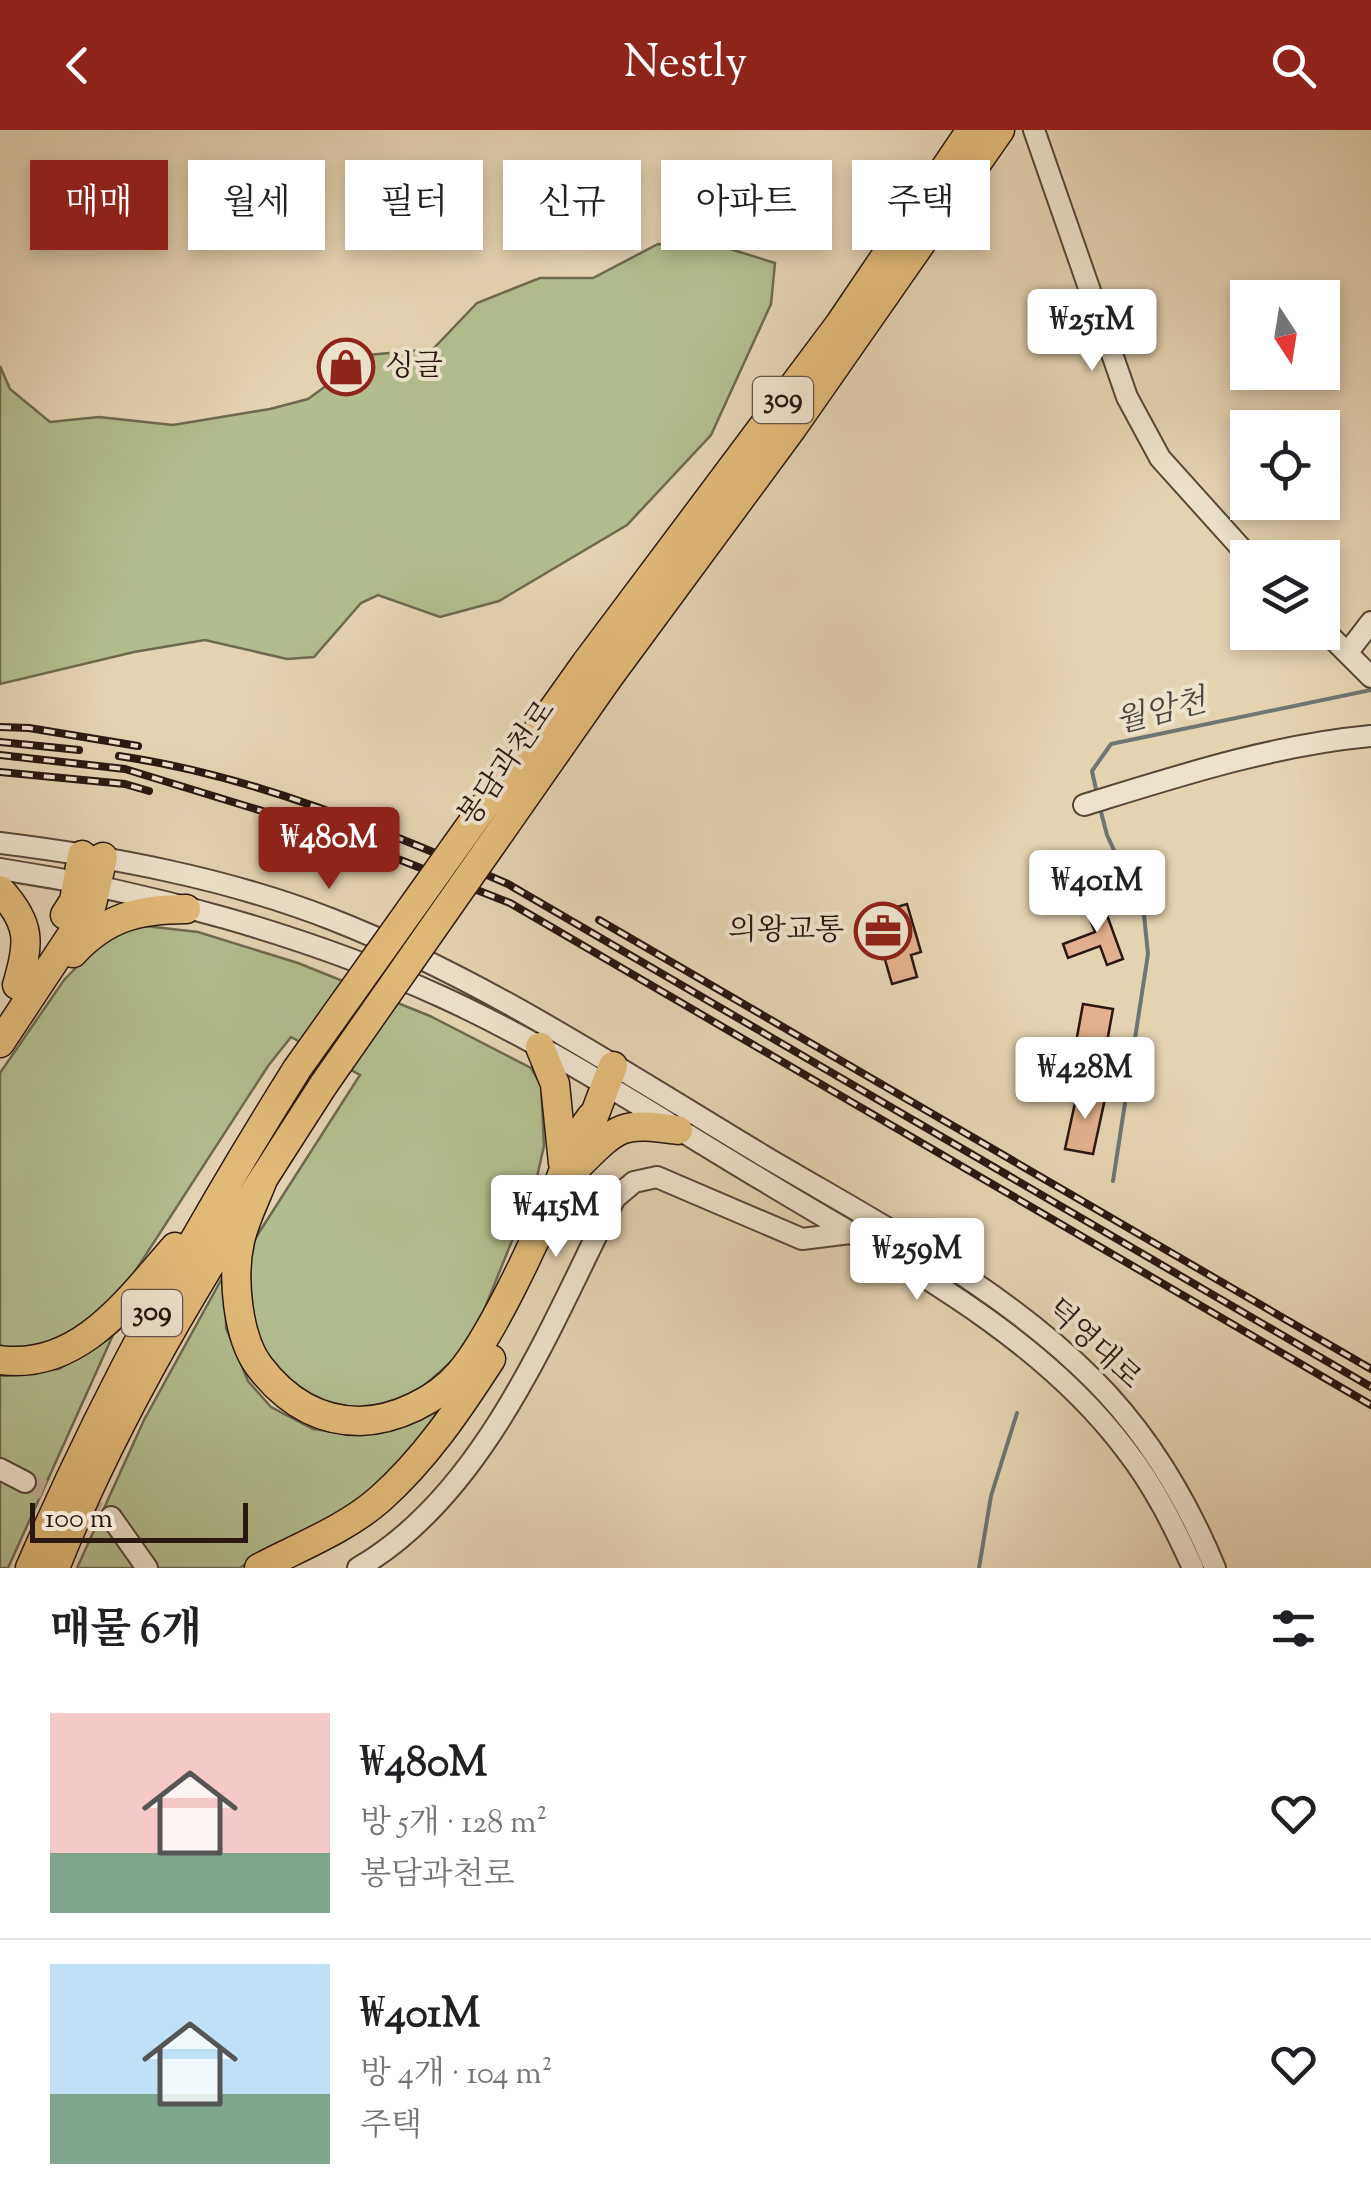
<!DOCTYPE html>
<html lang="ko">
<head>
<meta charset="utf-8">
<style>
	:root { --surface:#fff; --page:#f6f6f6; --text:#202124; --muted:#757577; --line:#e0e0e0; --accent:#8f2418 }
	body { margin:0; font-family:"Sorts Mill Goudy","Noto Serif KR",serif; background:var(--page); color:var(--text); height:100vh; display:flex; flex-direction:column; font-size:38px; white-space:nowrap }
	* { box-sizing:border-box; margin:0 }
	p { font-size:32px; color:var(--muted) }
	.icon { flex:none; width:55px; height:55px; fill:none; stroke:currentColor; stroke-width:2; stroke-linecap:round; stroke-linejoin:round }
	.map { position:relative; height:1438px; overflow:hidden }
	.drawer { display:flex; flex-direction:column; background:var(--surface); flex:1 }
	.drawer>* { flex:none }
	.guide { position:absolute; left:30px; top:30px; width:1312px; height:90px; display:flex; gap:20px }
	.needle { width:65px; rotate:168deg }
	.controls { position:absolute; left:1230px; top:150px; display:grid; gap:20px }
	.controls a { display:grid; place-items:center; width:110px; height:110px; border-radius:0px; background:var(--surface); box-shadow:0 5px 15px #0003; font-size:50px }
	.scale { position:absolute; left:30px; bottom:25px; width:218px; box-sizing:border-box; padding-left:10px; border:5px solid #291811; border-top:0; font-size:28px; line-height:35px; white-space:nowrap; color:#291811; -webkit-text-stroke:8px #ede2cc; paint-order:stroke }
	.price { position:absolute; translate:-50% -85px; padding:0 22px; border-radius:10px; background:#fff; color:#222; font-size:32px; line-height:65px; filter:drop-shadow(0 2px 5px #0008) }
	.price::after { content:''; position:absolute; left:50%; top:60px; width:30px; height:22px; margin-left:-15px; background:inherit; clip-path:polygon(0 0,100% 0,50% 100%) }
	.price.selected { background:var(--accent); color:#fff }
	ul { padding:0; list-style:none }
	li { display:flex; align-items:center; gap:30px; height:250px; padding:0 50px }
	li+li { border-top:2px solid var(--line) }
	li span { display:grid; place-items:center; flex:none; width:280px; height:200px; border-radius:0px; color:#555 }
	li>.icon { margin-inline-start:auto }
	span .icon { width:120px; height:120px; fill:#fffc; stroke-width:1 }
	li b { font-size:42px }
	h2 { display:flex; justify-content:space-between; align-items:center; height:120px; padding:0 50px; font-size:42px }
	.pill { padding:0 35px; border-radius:0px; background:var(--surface); box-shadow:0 5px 15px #0003; font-size:35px; line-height:90px }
	.pill.selected { background:var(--accent); color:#fff }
	header { display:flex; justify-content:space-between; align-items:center; height:130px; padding:0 50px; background:var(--accent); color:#fff; font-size:45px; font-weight:600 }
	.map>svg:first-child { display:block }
	.green { fill:#b2bd8d; stroke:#6e6a4f; stroke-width:2.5 }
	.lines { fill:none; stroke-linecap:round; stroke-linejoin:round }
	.stream { stroke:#6d7674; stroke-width:4 }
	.building { fill:#e2b08c; stroke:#291811; stroke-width:2.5 }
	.minor-tunnel { stroke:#bfae91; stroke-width:20; stroke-dasharray:20 10; stroke-linecap:butt }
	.minor-casing { stroke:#584739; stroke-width:24 }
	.highway-casing { stroke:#291811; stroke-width:31 }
	.minor { stroke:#ede2cc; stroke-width:20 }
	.highway { stroke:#e2ba78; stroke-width:28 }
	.rail-casing { stroke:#291811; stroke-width:8 }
	.rail { stroke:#ede2cc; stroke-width:4; stroke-dasharray:11; stroke-linecap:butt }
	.highway-bridge-casing { stroke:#291811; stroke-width:31; stroke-linecap:butt }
	.highway-bridge { stroke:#e2ba78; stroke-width:28 }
	.labels { text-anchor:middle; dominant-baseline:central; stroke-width:8; stroke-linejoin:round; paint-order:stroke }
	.shield { fill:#ede2cc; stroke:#645549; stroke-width:2.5 }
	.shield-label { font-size:28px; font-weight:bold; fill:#291811 }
	.poi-label { font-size:30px; fill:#291811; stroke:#ede2cc; text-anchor:start }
	.street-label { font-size:30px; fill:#291811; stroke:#ede2cc }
	.water-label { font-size:32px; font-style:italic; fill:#4b4743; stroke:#ede2cc }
</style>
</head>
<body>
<header><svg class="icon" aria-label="back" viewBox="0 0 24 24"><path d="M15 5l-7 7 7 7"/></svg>Nestly<svg class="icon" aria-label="search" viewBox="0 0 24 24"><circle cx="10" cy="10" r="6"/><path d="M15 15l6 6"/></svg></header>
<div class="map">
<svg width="1371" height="1438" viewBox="0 0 1371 1438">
	<rect width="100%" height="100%" fill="#e4d3b1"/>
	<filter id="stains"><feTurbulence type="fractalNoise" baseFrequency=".002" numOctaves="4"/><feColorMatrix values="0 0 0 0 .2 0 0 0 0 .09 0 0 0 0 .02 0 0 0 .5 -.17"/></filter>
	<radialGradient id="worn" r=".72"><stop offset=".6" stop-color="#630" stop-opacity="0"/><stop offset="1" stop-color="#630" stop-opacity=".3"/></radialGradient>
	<path class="green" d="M658,114l69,4 48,15 -4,41 -60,131 -84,90 -128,76 -59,16 -62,-22 -17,8 -47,54 -27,2 -82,-19 -71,12 -134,32v-318l10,23 40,33 49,-5 74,8 97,-16 38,-10 60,-44 65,-6 44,-46 63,-25h53z
		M137,795l61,7 100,31 132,53 101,52 10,17 3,61 -8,35 -66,164 -55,49 -57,18 -66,-18 -38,-52 -12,-61 11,-39 107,-167 -69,-38 -23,29 -147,227 -64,52 -57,9v-281l64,-93 34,-35z
		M226,1141v57l22,53 23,26 42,22 43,6 39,-9 75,-50 -53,74 -61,53 -117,65h-162l67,-148z
		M113,1205l-105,233h-8v-192l59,-7z"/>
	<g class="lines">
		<path class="stream" d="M1097,664l-5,-23 19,-27 260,-54
			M1100,678l7,27 37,80 4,39 -35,227
			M979,1438l12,-72 26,-83"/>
	</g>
	<path class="building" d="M1100,766l23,63 -16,6 -7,-19 -32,12 -5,-14 32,-12 -12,-29z
		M907,774l14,48 -10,3 6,22 -25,7 -20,-70z
		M1083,874l30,5 -8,44 -30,-5z
		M1078,959l28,5 -13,60 -28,-5z"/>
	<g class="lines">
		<path class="minor-tunnel" d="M25,1352l86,35"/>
		<g class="minor-casing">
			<path id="minor" d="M1034,0l93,267 33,61 90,100
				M1322,498l49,49
				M1348,522l23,-30
				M1084,675c94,-29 189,-60 287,-69
				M0,713c112,14 226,35 331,76 153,60 291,152 431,236 113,67 237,130 331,224 54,54 93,119 122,189
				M0,739c147,22 306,66 442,128 112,51 216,121 322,184 126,77 271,148 362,269 28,36 48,76 67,118
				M0,1339l25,13
				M111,1387l36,51
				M358,1438c128,-74 193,-244 257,-370l19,-16 23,-5 145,62 48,-6"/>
		</g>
		<g class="highway-casing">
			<path id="highway" d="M586,533l253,-338 132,-195
				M608,548l185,-251 207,-297
				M0,760c31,34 30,52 17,95
				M65,785l9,-14 8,-46
				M73,823c33,-36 66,-44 113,-44
				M0,913l92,-139 11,-47
				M540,917l15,37 8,79
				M588,1002l25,-66
				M579,1035c40,-40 43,-43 99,-35
				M264,1047c-8,21 -19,42 -24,64 -8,35 -3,95 19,125 25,33 58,55 101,55 36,-1 77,-21 100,-48 29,-33 72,-125 90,-167 13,-31 20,-62 41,-89
				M0,1230c79,11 129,-61 175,-113
				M30,1438c77,-178 164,-335 267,-499
				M55,1438c68,-172 169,-329 269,-484
				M259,1438c40,-21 87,-39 121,-69 45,-40 78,-89 111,-140"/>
		</g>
		<use href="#minor" class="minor"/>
		<use href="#highway" class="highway"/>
		<g class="rail-casing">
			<path id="rail" d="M0,597l29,1 109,18
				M0,612l79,8
				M0,625l125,14 199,61 186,73 861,502
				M119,626c137,20 263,74 389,128l863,503
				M0,642l125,12 24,7
				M599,790l772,449"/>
		</g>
		<use href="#rail" class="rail"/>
		<g class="highway-bridge-casing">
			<path id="highway-bridge" d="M297,939l289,-406
				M324,954l284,-406"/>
		</g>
		<use href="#highway-bridge" class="highway-bridge"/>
	</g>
	<defs>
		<g id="shop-ring" transform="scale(2.875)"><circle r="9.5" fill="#ede2cc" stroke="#8f2418" stroke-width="1.5"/><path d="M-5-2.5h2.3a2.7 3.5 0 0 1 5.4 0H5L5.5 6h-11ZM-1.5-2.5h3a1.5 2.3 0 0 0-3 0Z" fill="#8f2418"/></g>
		<g id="office-ring" transform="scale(2.875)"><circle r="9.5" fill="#ede2cc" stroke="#8f2418" stroke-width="1.5"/><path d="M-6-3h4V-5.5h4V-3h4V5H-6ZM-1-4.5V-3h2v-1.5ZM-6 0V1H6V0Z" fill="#8f2418"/></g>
	</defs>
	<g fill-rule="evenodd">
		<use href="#shop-ring" x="346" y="237"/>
		<use href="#office-ring" x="883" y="801"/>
	</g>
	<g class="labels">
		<g class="shield">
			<rect x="753" y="247" width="60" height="46" rx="8"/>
			<rect x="122" y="1160" width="60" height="46" rx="8"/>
		</g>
		<g class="shield-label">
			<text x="783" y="270">309</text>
			<text x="152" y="1183">309</text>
		</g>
		<g class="poi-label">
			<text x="385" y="237">싱글</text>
			<text x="844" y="801" text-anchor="end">의왕교통</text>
		</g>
		<g class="street-label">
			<text transform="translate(508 634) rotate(-55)">봉담과천로</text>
			<text transform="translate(1093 1215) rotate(43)">덕영대로</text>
		</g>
		<g class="water-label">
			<text transform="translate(1161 583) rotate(-14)">월암천</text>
		</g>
	</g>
	<rect width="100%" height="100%" filter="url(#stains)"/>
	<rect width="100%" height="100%" fill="url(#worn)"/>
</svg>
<div class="controls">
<a><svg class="needle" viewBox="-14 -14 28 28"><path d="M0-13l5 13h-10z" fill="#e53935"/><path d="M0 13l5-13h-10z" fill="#757577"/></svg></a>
<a><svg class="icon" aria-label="locate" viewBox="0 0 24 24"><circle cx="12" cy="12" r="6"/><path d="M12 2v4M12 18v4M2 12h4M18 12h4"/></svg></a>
<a><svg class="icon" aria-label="layers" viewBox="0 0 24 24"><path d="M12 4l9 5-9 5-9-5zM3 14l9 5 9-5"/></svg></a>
</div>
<div class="scale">100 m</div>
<b class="price" style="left:1092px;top:244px">₩251M</b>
<b class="price selected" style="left:329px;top:762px">₩480M</b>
<b class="price" style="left:1097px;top:805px">₩401M</b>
<b class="price" style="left:1085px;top:992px">₩428M</b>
<b class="price" style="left:556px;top:1130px">₩415M</b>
<b class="price" style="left:917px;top:1173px">₩259M</b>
<div class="guide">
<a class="pill selected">매매</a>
<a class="pill">월세</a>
<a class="pill">필터</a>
<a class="pill">신규</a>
<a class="pill">아파트</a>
<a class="pill">주택</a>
</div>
</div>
<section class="drawer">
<h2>매물 6개<svg class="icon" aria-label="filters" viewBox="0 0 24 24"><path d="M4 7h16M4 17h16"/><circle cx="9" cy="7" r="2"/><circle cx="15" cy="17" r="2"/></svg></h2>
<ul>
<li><span style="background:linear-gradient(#f6c9c9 70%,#7fa58c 0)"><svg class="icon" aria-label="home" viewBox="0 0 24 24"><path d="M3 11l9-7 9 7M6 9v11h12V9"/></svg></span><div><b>₩480M</b><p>방 5개 · 128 m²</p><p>봉담과천로</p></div><svg class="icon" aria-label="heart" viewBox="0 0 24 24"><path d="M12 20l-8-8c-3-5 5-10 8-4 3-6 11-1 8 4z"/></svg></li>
<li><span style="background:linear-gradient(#bfe0f5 65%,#7fa58c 0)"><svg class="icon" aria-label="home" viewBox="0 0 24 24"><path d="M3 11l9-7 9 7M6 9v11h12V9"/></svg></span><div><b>₩401M</b><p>방 4개 · 104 m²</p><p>주택</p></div><svg class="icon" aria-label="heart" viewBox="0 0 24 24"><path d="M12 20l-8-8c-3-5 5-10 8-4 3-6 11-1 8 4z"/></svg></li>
</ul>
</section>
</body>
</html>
